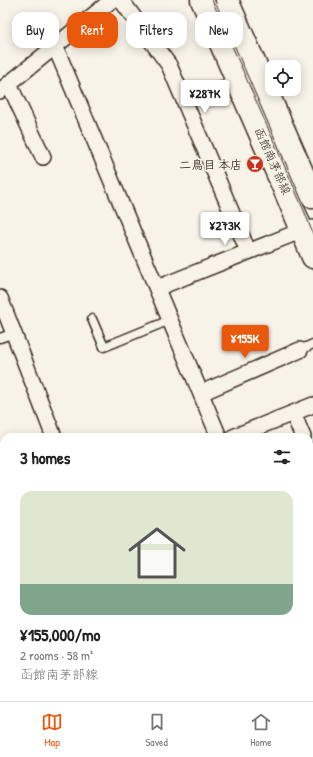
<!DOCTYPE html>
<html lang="en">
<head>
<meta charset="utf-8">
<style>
	:root { --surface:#fff; --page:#f2f2f2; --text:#222; --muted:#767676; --line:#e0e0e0; --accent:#ea580c }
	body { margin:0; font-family:"Patrick Hand","Klee One",sans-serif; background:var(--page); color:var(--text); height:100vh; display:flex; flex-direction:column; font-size:15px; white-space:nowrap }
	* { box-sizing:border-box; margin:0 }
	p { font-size:13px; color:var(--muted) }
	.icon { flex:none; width:22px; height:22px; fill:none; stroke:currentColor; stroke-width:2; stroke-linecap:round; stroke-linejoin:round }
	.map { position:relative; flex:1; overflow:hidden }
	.drawer { position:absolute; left:0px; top:433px; width:313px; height:268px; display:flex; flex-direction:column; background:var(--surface); border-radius:12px 12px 0 0; box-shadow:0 2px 10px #0003 }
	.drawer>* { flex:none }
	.guide { position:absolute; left:12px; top:12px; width:289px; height:36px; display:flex; gap:8px }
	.tools { position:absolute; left:265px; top:60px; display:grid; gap:8px }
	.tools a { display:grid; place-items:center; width:36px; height:36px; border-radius:8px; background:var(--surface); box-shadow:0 2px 10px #0003; font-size:20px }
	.price { position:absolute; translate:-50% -34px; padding:0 9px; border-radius:4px; background:#fff; color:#222; font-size:13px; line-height:26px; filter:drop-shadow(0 1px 2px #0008) }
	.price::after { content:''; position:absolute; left:50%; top:24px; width:12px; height:9px; margin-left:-6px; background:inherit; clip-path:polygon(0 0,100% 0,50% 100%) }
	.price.selected { background:var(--accent); color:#fff }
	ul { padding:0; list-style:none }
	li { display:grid; align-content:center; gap:8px; height:212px; padding:0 20px }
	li+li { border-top:1px solid var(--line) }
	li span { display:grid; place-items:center; height:124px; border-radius:12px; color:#555 }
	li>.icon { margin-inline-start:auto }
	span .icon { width:72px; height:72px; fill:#fffc; stroke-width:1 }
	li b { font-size:17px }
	h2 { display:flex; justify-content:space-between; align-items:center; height:48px; padding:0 20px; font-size:17px }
	.pill { padding:0 14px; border-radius:12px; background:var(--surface); box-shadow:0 2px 10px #0003; font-size:14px; line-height:36px }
	.pill.selected { background:var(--accent); color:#fff }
	.tabs { display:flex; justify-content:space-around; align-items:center; height:56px; border-top:1px solid var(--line); background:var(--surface); font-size:11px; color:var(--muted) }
	.tabs a { display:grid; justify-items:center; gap:2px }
	.tabs .selected { color:var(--accent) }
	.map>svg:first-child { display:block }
	.green { fill:#9cdda6; stroke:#6c8462 }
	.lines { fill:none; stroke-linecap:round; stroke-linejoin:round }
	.lane-casing { stroke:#3b2a1e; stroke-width:11 }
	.street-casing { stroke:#3b2a1e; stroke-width:18 }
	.primary-casing { stroke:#3b2a1e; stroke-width:25 }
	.path { stroke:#3b2a1e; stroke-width:2.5; stroke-dasharray:4 3; stroke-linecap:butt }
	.lane { stroke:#f7f3e8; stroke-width:8 }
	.street { stroke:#f7f3e8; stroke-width:15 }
	.primary { stroke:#f7f3e8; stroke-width:22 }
	.tram { stroke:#3b2a1e; stroke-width:1 }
	.labels { text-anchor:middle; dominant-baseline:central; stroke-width:3.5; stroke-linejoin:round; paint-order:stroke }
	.street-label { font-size:12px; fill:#3b2a1e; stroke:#f7f3e8 }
	.poi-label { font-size:12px; font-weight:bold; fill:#3b2a1e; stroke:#f7f3e8; text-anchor:end }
</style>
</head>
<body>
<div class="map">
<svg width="313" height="701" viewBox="0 0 313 701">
	<rect width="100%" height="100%" fill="#f7f3e8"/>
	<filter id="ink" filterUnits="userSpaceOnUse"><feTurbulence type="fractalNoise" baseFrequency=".025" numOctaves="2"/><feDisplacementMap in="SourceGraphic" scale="8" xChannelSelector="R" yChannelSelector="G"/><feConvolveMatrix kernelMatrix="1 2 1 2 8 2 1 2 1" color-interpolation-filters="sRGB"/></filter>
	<g filter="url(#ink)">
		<path class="green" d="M4,553v98l-4,-11v-85z
			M21,697h192l2,4h-193z"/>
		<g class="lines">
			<g class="lane-casing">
				<path id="lane" d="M185,102l43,-19
					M92,319l12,28 66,-27
					M0,338l14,-5
					M300,350l13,-6
					M309,511l4,-2
					M309,518l4,10"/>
			</g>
			<g class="street-casing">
				<path id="street" d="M121,0l48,65 79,186
					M55,46l164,391
					M9,84l34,73
					M0,91l112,-91
					M157,288l136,-54 20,-6
					M0,298l54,139
					M201,393l99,-43
					M293,413l10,24
					M233,437l80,-32
					M309,451l4,10
					M0,469l4,-2
					M309,633l4,-3
					M226,697l2,4"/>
			</g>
			<g class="primary-casing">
				<path id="primary" d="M202,0l94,216 17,41
					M227,0l86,197"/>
			</g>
			<path class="path" d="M0,630l4,10
				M25,697l1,4"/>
			<use href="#lane" class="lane"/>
			<use href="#street" class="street"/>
			<use href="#primary" class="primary"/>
			<path class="tram" d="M212,0l93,213 8,21"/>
		</g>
	</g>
	<defs>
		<g id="bar-disc" transform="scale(0.9)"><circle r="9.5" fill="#c8321e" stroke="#f7f3e8"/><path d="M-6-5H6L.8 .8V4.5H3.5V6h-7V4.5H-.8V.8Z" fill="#fff"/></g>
	</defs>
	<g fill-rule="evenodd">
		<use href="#bar-disc" x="255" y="164"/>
	</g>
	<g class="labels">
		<g class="street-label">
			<text transform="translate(273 161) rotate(66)">函館南茅部線</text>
		</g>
		<g class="poi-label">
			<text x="242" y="164">二鳥目 本店</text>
		</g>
	</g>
</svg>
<div class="tools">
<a><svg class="icon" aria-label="locate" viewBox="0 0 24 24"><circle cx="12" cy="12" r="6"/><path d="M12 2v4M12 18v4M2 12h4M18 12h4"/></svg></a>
</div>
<b class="price" style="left:205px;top:114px">¥287K</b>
<b class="price" style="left:225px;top:246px">¥273K</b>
<b class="price selected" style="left:245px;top:359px">¥155K</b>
<div class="guide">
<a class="pill">Buy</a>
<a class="pill selected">Rent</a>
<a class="pill">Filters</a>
<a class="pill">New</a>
</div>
<section class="drawer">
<h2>3 homes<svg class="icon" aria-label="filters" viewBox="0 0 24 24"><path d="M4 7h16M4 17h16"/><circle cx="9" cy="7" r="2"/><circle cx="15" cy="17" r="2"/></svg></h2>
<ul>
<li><span style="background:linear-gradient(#dfe7d0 75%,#7fa58c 0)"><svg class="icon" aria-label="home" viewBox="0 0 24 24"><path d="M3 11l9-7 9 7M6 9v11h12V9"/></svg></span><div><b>¥155,000/mo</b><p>2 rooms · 58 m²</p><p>函館南茅部線</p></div></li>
</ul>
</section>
</div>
<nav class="tabs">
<a class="selected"><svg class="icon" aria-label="map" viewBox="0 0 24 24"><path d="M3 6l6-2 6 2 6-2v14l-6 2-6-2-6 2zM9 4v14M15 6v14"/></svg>Map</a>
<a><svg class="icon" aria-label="saved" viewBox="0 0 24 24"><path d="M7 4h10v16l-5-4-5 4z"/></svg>Saved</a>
<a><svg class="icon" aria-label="home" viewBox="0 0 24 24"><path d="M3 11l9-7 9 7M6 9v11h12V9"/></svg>Home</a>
</nav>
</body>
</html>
